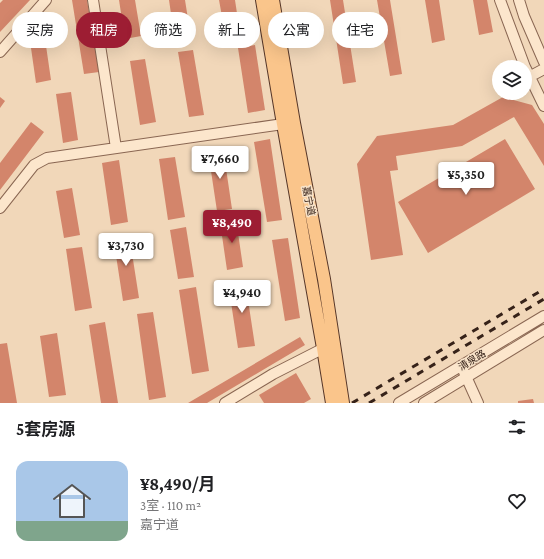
<!DOCTYPE html>
<html lang="zh">
<head>
<meta charset="utf-8">
<style>
	:root { --surface:#fff; --page:#f2f2f2; --text:#202124; --muted:#757577; --accent:#9d1d33 }
	body { margin:0; font-family:"Crimson Pro","Noto Sans SC",serif; background:var(--page); color:var(--text); height:100vh; display:flex; flex-direction:column; font-size:15px; white-space:nowrap }
	* { box-sizing:border-box; margin:0 }
	p { font-size:13px; color:var(--muted) }
	.icon { flex:none; width:22px; height:22px; fill:none; stroke:currentColor; stroke-width:2; stroke-linecap:round; stroke-linejoin:round }
	.map { position:relative; height:403px; overflow:hidden }
	.drawer { display:flex; flex-direction:column; background:var(--surface); flex:1 }
	.drawer>* { flex:none }
	.top-card { position:absolute; left:12px; top:12px; width:520px; height:36px; display:flex; gap:8px }
	.buttons { position:absolute; left:492px; top:60px; display:grid; gap:8px }
	.buttons a { display:grid; place-items:center; width:40px; height:40px; border-radius:50%; background:var(--surface); box-shadow:0 4px 16px #0002; font-size:20px }
	.price { position:absolute; translate:-50% -34px; padding:0 9px; border-radius:4px; background:#fff; color:#222; font-size:13px; line-height:26px; filter:drop-shadow(0 1px 2px #0008) }
	.price::after { content:''; position:absolute; left:50%; top:24px; width:12px; height:9px; margin-left:-6px; background:inherit; clip-path:polygon(0 0,100% 0,50% 100%) }
	.price.selected { background:var(--accent); color:#fff }
	ul { padding:0; list-style:none }
	li { display:flex; align-items:center; gap:12px; height:100px; padding:0 16px }
	li span { display:grid; place-items:center; flex:none; width:112px; height:80px; border-radius:12px; color:#555 }
	li>.icon { margin-inline-start:auto }
	span .icon { width:48px; height:48px; fill:#fffc; stroke-width:1 }
	li b { font-size:17px }
	h2 { display:flex; justify-content:space-between; align-items:center; height:48px; padding:0 16px; font-size:17px }
	.tag { padding:0 14px; border-radius:18px; background:var(--surface); box-shadow:0 4px 16px #0002; font-size:14px; line-height:36px }
	.tag.selected { background:var(--accent); color:#fff }
	.map>svg:first-child { display:block }
	.building { fill:#d3856b }
	.lines { fill:none; stroke-linecap:round; stroke-linejoin:round }
	.minor-casing { stroke:#896652; stroke-width:12 }
	.major-casing { stroke:#563628; stroke-width:14 }
	.minor { stroke:#fce6cc; stroke-width:10 }
	.major { stroke:#fac58b; stroke-width:12 }
	.rail { stroke:#362219; stroke-width:3; stroke-dasharray:7 7; stroke-linecap:butt }
	.labels { text-anchor:middle; dominant-baseline:central; stroke-width:3; stroke-linejoin:round; paint-order:stroke }
	.street-label { font-size:10px; fill:#362219; stroke:#f8e3c9 }
</style>
</head>
<body>
<div class="map">
<svg width="544" height="403" viewBox="0 0 544 403">
	<rect width="100%" height="100%" fill="#f1d7b9"/>
	<path class="building" d="M3,0h27l-30,32v-29z
		M72,0h15l12,72 -15,2z
		M119,0h16l6,36 -16,3z
		M169,0h16l6,38 -16,3z
		M219,0h16l3,20 -15,2z
		M330,0h13l13,82 -13,2z
		M377,0h13l12,74 -12,2z
		M425,0h14l6,40 -13,3z
		M473,0h14l6,32 -14,3z
		M44,32l7,48 -15,3 -7,-49z
		M255,45l10,65 -17,3 -10,-65z
		M193,50l11,65 -15,2 -11,-65z
		M145,59l11,63 -16,3 -10,-64z
		M71,92l7,48 -15,3 -7,-49z
		M0,97l5,4 -5,7z
		M503,97l29,8 12,19v42l-30,-49 -52,29 -66,10 2,14 -8,1 13,84 -32,5 -14,-96 20,-28 76,-11z
		M31,122l13,10 -44,58v-27z
		M270,139l12,81 -15,2 -13,-80z
		M505,139l30,50 -107,64 -30,-51z
		M223,148l9,61 -15,2 -9,-60z
		M175,157l10,60 -17,3 -9,-61z
		M119,160l9,62 -17,3 -9,-62z
		M72,188l8,47 -16,3 -8,-47z
		M236,219l7,48 -16,3 -7,-48z
		M186,227l8,50 -16,2 -8,-49z
		M129,234l10,64 -16,3 -10,-65z
		M288,238l12,80 -15,3 -13,-81z
		M82,247l10,61 -17,3 -9,-62z
		M245,280l10,66 -17,2 -10,-65z
		M196,287l13,84 -17,3 -13,-84z
		M153,312l13,85 -17,3 -12,-86z
		M105,322l13,81h-17l-12,-78z
		M57,333l9,62 -17,2 -9,-61z
		M300,337l5,8 -98,58h-19z
		M7,343l10,60h-17v-59z
		M296,373l15,26 -7,4h-40l-5,-8z
		M533,399l1,4h-16v-2z"/>
	<g class="lines">
		<g class="minor-casing">
			<path id="minor" d="M93,0l23,148
				M500,0l25,67
				M519,0l5,16 20,46
				M0,52l46,-52
				M525,67l19,39
				M529,77l15,-8
				M0,208l34,-43 13,-7 243,-35
				M464,372l14,31
				M225,403l48,-29 57,-29
				M399,403l145,-87
				M424,403l120,-73"/>
		</g>
		<g class="major-casing">
			<path id="major" d="M262,0l21,124 40,224 9,55
				M273,0l21,123 30,156 19,124"/>
		</g>
		<use href="#minor" class="minor"/>
		<use href="#major" class="major"/>
		<path class="rail" d="M352,403l192,-114
			M369,403l175,-104"/>
	</g>
	<g class="labels">
		<g class="street-label">
			<text transform="translate(309 201) rotate(79)">嘉宁道</text>
			<text transform="translate(472 360) rotate(-31)">清泉路</text>
		</g>
	</g>
</svg>
<div class="buttons">
<a><svg class="icon" aria-label="layers" viewBox="0 0 24 24"><path d="M12 4l9 5-9 5-9-5zM3 14l9 5 9-5"/></svg></a>
</div>
<b class="price" style="left:220px;top:180px">¥7,660</b>
<b class="price" style="left:466px;top:196px">¥5,350</b>
<b class="price selected" style="left:232px;top:244px">¥8,490</b>
<b class="price" style="left:126px;top:267px">¥3,730</b>
<b class="price" style="left:242px;top:314px">¥4,940</b>
<div class="top-card">
<a class="tag">买房</a>
<a class="tag selected">租房</a>
<a class="tag">筛选</a>
<a class="tag">新上</a>
<a class="tag">公寓</a>
<a class="tag">住宅</a>
</div>
</div>
<section class="drawer">
<h2>5套房源<svg class="icon" aria-label="filters" viewBox="0 0 24 24"><path d="M4 7h16M4 17h16"/><circle cx="9" cy="7" r="2"/><circle cx="15" cy="17" r="2"/></svg></h2>
<ul>
<li><span style="background:linear-gradient(#a9c7e8 75%,#7fa58c 0)"><svg class="icon" aria-label="home" viewBox="0 0 24 24"><path d="M3 11l9-7 9 7M6 9v11h12V9"/></svg></span><div><b>¥8,490/月</b><p>3室 · 110 m²</p><p>嘉宁道</p></div><svg class="icon" aria-label="heart" viewBox="0 0 24 24"><path d="M12 20l-8-8c-3-5 5-10 8-4 3-6 11-1 8 4z"/></svg></li>
</ul>
</section>
</body>
</html>
